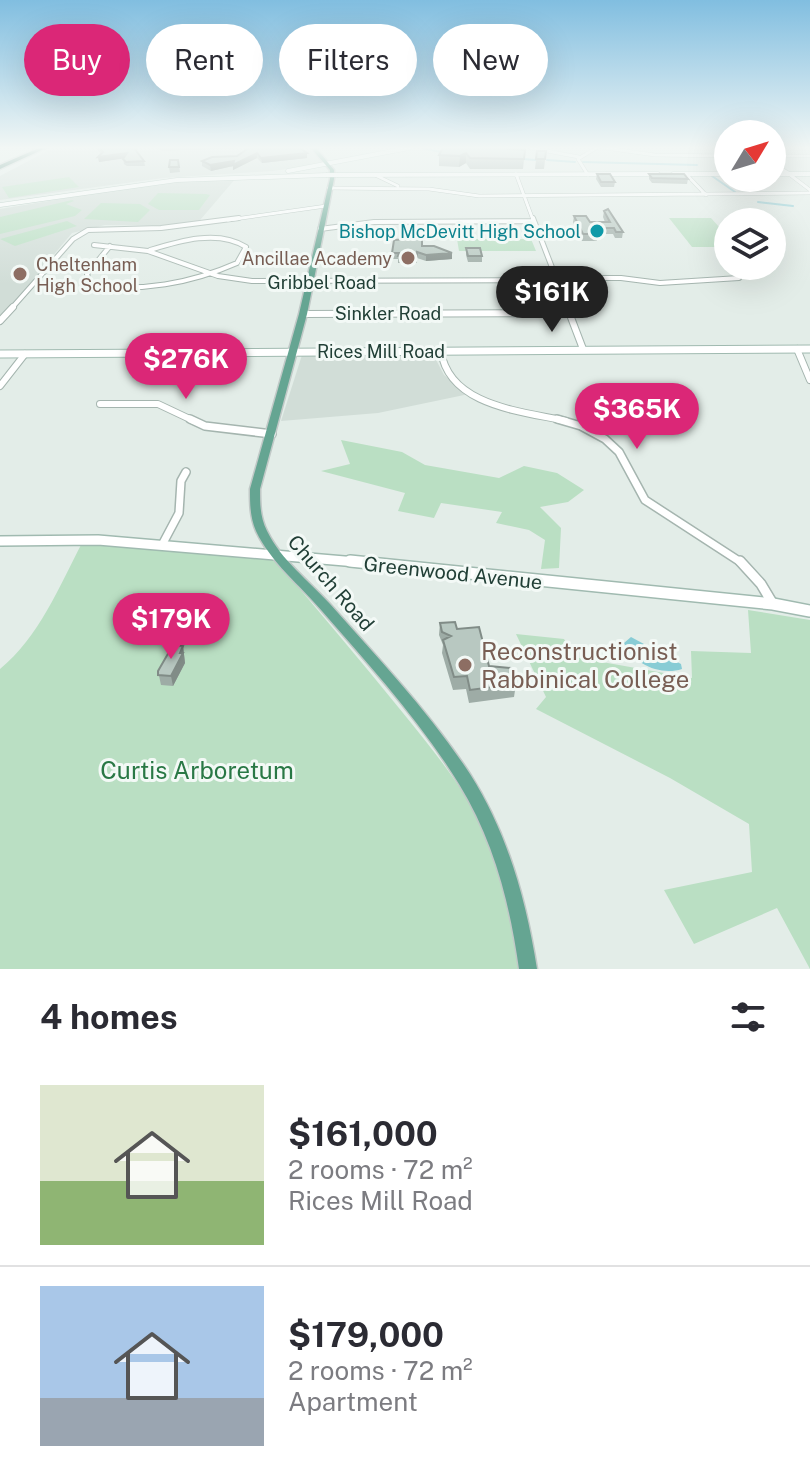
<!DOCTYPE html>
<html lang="en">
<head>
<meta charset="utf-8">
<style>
	:root { --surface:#fff; --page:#f2f2f3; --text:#2b2b33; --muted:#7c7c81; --line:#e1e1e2; --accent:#db2777 }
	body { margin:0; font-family:"Public Sans",sans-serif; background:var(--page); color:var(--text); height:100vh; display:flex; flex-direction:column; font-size:30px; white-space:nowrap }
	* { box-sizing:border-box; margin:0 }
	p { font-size:26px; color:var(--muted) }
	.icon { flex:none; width:44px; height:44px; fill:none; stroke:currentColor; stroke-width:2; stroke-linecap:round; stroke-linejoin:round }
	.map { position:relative; height:969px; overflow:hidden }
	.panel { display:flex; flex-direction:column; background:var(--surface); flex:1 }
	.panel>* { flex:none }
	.guide { position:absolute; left:24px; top:24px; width:762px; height:72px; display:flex; gap:16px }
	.needle { width:52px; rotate:52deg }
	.tools { position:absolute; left:714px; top:120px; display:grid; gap:16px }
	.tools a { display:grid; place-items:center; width:72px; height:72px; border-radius:50%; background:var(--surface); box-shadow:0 8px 32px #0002; font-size:40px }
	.price { position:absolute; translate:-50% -68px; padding:0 18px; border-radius:28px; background:var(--accent); color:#fff; font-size:26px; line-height:52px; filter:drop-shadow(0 2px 4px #0008) }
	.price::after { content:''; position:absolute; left:50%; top:48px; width:24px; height:18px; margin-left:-12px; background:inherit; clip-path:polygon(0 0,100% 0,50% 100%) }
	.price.selected { background:#222; color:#fff }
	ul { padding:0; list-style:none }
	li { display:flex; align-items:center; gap:24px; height:200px; padding:0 40px }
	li+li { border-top:2px solid var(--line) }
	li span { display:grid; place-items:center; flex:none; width:224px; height:160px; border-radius:0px; color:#555 }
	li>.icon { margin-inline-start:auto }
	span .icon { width:96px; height:96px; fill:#fffc; stroke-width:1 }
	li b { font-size:34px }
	h2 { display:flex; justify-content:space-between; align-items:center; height:96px; padding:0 40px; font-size:34px }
	.tag { padding:0 28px; border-radius:36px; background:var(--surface); box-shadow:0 8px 32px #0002; font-size:28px; line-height:72px }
	.tag.selected { background:var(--accent); color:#fff }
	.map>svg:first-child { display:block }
	.built { fill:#d1ddd7 }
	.green { fill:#badfc3 }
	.water { fill:#88ccd5 }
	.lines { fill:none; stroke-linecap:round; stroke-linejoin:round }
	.stream { stroke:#88ccd5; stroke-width:2 }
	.street-far4-casing { stroke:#a5b5af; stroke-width:4 }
	.street-far3-casing { stroke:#a5b5af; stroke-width:6 }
	.street-far2-casing { stroke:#a5b5af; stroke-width:8 }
	.street-far1-casing { stroke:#a5b5af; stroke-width:10 }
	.street-casing { stroke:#a5b5af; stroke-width:12 }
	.secondary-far3-casing { stroke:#a0bab0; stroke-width:5 }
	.secondary-far2-casing { stroke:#a0bab0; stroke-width:9 }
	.secondary-far1-casing { stroke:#a0bab0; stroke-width:12 }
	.secondary-casing { stroke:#a0bab0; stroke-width:14 }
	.primary-casing { stroke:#c1c9c7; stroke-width:3 }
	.highway-casing { stroke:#c1c9c7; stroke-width:3 }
	.street-far4 { stroke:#fff; stroke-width:3 }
	.street-far3 { stroke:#fff; stroke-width:4 }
	.street-far2 { stroke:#fff; stroke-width:6 }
	.street-far1 { stroke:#fff; stroke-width:7 }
	.street { stroke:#fff; stroke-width:9 }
	.secondary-far3 { stroke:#fff; stroke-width:4 }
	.secondary-far2 { stroke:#fff; stroke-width:7 }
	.secondary-far1 { stroke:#fff; stroke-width:9 }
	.secondary { stroke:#fff; stroke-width:11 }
	.primary { fill:#65a592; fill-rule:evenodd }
	.highway { fill:#2c6d5d; fill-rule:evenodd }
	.secondary-bridge-casing { stroke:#a0bab0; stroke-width:5; stroke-linecap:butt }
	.secondary-bridge { stroke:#fff; stroke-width:4 }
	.wall { fill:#9eaca6 }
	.shaded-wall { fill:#818c87 }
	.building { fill:#b8c8c1; stroke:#818c87; stroke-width:2 }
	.culture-dot { fill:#0f9aa8; stroke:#f3f9f6; stroke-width:3 }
	.education-dot { fill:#8d6e63; stroke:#f3f9f6; stroke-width:3 }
	.labels { text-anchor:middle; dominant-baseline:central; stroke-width:6; stroke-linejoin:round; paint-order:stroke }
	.far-culture-label { font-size:18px; fill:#0d838f; stroke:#f3f9f6; text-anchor:end }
	.far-education-label { font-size:18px; fill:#785e54; stroke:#f3f9f6; text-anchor:end }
	.far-street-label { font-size:18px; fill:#213f36; stroke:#f3f9f6 }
	.street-label { font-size:20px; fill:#213f36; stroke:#f3f9f6 }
	.near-education-label { font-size:24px; fill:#785e54; stroke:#f3f9f6; text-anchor:start }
	.near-park-label { font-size:24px; fill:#297845; stroke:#f3f9f6 }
</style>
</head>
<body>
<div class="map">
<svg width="810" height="969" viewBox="0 0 810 969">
	<rect width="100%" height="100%" fill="#e3ede8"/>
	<path class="built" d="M53,148h259l12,16 -52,7 -109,7 -163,22v-24z
		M236,178l-41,48 -90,-1 -33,8 -72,86v-110l163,-27z
		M433,354l11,21 25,19 -91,19 -97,8 21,-66z"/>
	<path class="green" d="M69,177l10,10 -70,11 -7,-11z
		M158,193l48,1 4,1 -11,15h-40l-11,-6z
		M72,200l2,1 -8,3 16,6 -7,6 -75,18v-17z
		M101,203l39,1 10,6 -12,12 -54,-3z
		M669,218h42l17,19v10h-36z
		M67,221l10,5 -62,20 -15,-7z
		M457,239h74l5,12h-77z
		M341,440l61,12 23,13 74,13 25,-12 33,7 27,17 -16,12 -28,5 21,21 -2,40 -18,1 4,-29 -16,-10 -33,-7 6,-11 -61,-9 -7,15 -36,-7 7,-18 -84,-22 29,-7z
		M82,543l192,16c44,51 87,102 129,154 34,42 67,82 88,132 17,40 22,82 29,124h-520v-300c39,-32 59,-82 82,-126z
		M748,610l62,10v349l-33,-61 -83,36 -30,-54 88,-18 -3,-48 -79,-46 -134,-69 10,-12 -30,-63 48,5 10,18 118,21 -1,-27 60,2z"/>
	<path class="water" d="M631,637l50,27 1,5c-22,7 -49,-5 -58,-26z"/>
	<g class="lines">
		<path class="stream" d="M422,148l19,4
			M523,159l13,1
			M547,160l28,2
			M583,162l114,3
			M712,176l23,16
			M758,202l35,4"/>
		<g class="street-far4-casing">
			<path id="street-far4" d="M531,148l48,9
				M605,148l50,7 73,1
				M772,156h38
				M516,174l17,46
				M686,174l20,21
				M789,174l21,16
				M375,175l23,11
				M588,175l-10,-16 18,-11
				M329,188l100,1 50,7 331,-3
				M228,220l98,-14"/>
		</g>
		<g class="street-far3-casing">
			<path id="street-far3" d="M533,218l35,91
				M320,229l54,-7 160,-1
				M94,245l54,6 70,25 34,5 304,-1
				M110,246l-23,28 3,10c49,9 102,-1 147,-21l9,-16c-28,-18 -67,-6 -96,3
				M555,278h66l39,5 79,-5
				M11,309l62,-70 15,-9 73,-2 78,-10"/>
		</g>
		<g class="street-far2-casing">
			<path id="street-far2" d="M567,307l16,42
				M303,314l265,-1
				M0,321l13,-14
				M797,349l13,31
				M441,351c8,55 80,60 125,70
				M0,386l25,-32
				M100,404h58l36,17"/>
		</g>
		<g class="street-far1-casing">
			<path id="street-far1" d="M190,419l15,7 67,8
				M557,419l24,7 24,13 14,13 26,48 97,63
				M162,545l17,-32 2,-32 5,-9"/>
		</g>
		<g class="street-casing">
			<path id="street" d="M740,561l21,23 12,20"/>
		</g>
		<g class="secondary-far3-casing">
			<path id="secondary-far3" d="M719,148l9,3
				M772,164l17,10
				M288,171l121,-23
				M673,174h55
				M772,174h38
				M338,175l320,-1
				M0,205l177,-25 149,-5"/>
		</g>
		<g class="secondary-far2-casing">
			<path id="secondary-far2" d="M0,354l810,-5"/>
		</g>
		<g class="secondary-far1-casing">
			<path id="secondary-far1" d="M0,541l98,-1 270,23"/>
		</g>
		<g class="secondary-casing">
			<path id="secondary" d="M350,561l423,43 37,7"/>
		</g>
		<g class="primary-casing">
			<path id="primary" d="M311,148h5l18,22v9l-27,135 -47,175c0,15 0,28 7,42 14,29 42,50 63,73 49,55 100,109 140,170 38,60 56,126 67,195h-18c-9,-65 -25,-128 -60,-185 -38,-62 -89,-118 -137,-173 -22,-26 -51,-48 -66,-80 -6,-14 -6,-27 -6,-42l49,-175 31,-135v-9z"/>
		</g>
		<g class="highway-casing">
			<path id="highway" d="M39,148h7l-46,21v-4z"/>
		</g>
		<use href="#street-far4" class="street-far4"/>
		<use href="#street-far3" class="street-far3"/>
		<use href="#street-far2" class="street-far2"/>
		<use href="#street-far1" class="street-far1"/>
		<use href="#street" class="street"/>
		<use href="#secondary-far3" class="secondary-far3"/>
		<use href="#secondary-far2" class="secondary-far2"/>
		<use href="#secondary-far1" class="secondary-far1"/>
		<use href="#secondary" class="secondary"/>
		<use href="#primary" class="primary"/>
		<use href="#highway" class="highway"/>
		<g class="secondary-bridge-casing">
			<path id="secondary-bridge" d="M326,175h12"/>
		</g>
		<use href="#secondary-bridge" class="secondary-bridge"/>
	</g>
	<path class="wall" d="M96,148h38l10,13 1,5h-18l-3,-2 -1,-6 -24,4 -1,-5 3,-3z
		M158,148h81l-77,3z
		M249,148l58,5v5l-45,5 -5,-5 -24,12v-4l-22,5 -9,-5v-5l35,-5z
		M443,148l82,2 -2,19h-53l-4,-6 -7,4 -20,-1v-11z
		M537,151h9l-2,18h-9z
		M178,160l2,12 -10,1 -1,-6z
		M597,174l18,8 -1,5h-13l-5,-8z
		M649,174l39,5 -1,5 -35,-1 -3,-4z
		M604,211l19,21 -1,6h-7l-2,-4h-16v7h-15l-9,-19 1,-6 16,6h15l-2,-5z
		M422,246l30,7v6l-26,2 -9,-3v5h-19v-4h-6v-6z
		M466,248l16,8v6h-14l-2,-7z
		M440,623l17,6 32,37 27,18 -2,13 -45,6 -3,-14 -13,1 -11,-37 1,-8 -4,-10z
		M183,646l2,17 -12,23 -12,-1 -3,-14z"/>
	<path class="shaded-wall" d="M127,153v5l-28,4 -1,-5z
		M257,153v5l-24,12v-4l-22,5 -1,-6z
		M307,153v5l-45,5 -1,-5z
		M466,153v10l-7,4 1,-11z
		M452,253v6l-26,2v-6z
		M183,646l2,17 -12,23 -2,-10z"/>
	<path class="building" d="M99,148h35l10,13 -18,1 -3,-3 4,-6 -29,4 5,-5z
		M249,148h51l7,5 -46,5 -4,-5 -24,12 1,-4 -24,4 -8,-4 10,-4 25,-1z
		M443,148h52l30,2 -1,9 -54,-1 -4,-5 -6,3 -21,-1z
		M537,151h9l-1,8h-9z
		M170,160h8l1,7h-10z
		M597,174h13l5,8h-14z
		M649,174h35l4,5 -36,-1z
		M608,209l15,23h-7l-2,-4h-20l4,6h-15l-9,-18h12l4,6h20l-6,-11z
		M422,238v8h12l18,7 -26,2 -9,-3v4h-19l1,-3h-7l2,-13z
		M466,248h14l2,8h-14z
		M455,622l2,7 22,-2 10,39 22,2 5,16 -46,6 -3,-14 -13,1 -11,-37 8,-4 -9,-4 -2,-9z
		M173,645l10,1 -3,7h3l-12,23 -13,-1v-4z"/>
	<linearGradient id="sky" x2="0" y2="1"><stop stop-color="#81bee0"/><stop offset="0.52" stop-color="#f2f7f5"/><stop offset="1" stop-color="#f2f7f5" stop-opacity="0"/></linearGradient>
	<rect width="810" height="284" fill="url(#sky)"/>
	<circle class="culture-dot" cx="597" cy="231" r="8"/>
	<g class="education-dot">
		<circle cx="408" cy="258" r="8"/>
		<circle cx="20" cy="274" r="8"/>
		<circle cx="465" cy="665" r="8"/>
	</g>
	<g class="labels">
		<g class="far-culture-label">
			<text x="581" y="231">Bishop McDevitt High School</text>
		</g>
		<g class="far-education-label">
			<text x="392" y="258">Ancillae Academy</text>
			<text x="36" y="264" text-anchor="start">Cheltenham<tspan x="36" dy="21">High School</tspan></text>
		</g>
		<g class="far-street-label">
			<text x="322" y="282">Gribbel Road</text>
			<text x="388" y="313">Sinkler Road</text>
			<text x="381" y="351">Rices Mill Road</text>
		</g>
		<g class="street-label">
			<text transform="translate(453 573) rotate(6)">Greenwood Avenue</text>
			<text transform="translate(331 583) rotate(49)">Church Road</text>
		</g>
		<g class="near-education-label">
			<text x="481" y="651">Reconstructionist<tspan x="481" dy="28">Rabbinical College</tspan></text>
		</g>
		<g class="near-park-label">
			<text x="197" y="770">Curtis Arboretum</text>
		</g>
	</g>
</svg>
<div class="tools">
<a><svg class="needle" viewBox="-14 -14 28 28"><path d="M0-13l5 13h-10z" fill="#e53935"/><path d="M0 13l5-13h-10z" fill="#7c7c81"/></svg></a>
<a><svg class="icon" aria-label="layers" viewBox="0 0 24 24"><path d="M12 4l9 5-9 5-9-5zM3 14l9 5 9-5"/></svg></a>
</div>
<b class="price selected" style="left:552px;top:334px">$161K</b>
<b class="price" style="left:186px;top:401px">$276K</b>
<b class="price" style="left:637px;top:451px">$365K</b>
<b class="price" style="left:171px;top:661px">$179K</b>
<div class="guide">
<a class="tag selected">Buy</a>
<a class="tag">Rent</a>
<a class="tag">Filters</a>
<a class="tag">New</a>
</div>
</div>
<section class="panel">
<h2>4 homes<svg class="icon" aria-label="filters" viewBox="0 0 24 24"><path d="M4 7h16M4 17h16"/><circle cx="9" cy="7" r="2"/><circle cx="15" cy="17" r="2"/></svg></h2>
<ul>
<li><span style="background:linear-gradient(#dfe7d0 60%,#8fb573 0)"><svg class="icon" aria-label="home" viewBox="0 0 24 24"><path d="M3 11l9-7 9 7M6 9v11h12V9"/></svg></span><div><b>$161,000</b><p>2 rooms · 72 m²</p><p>Rices Mill Road</p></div></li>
<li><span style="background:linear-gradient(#a9c7e8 70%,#9aa5b1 0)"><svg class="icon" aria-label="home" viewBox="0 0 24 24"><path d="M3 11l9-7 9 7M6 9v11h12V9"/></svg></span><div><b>$179,000</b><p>2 rooms · 72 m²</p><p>Apartment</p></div></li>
</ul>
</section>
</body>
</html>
